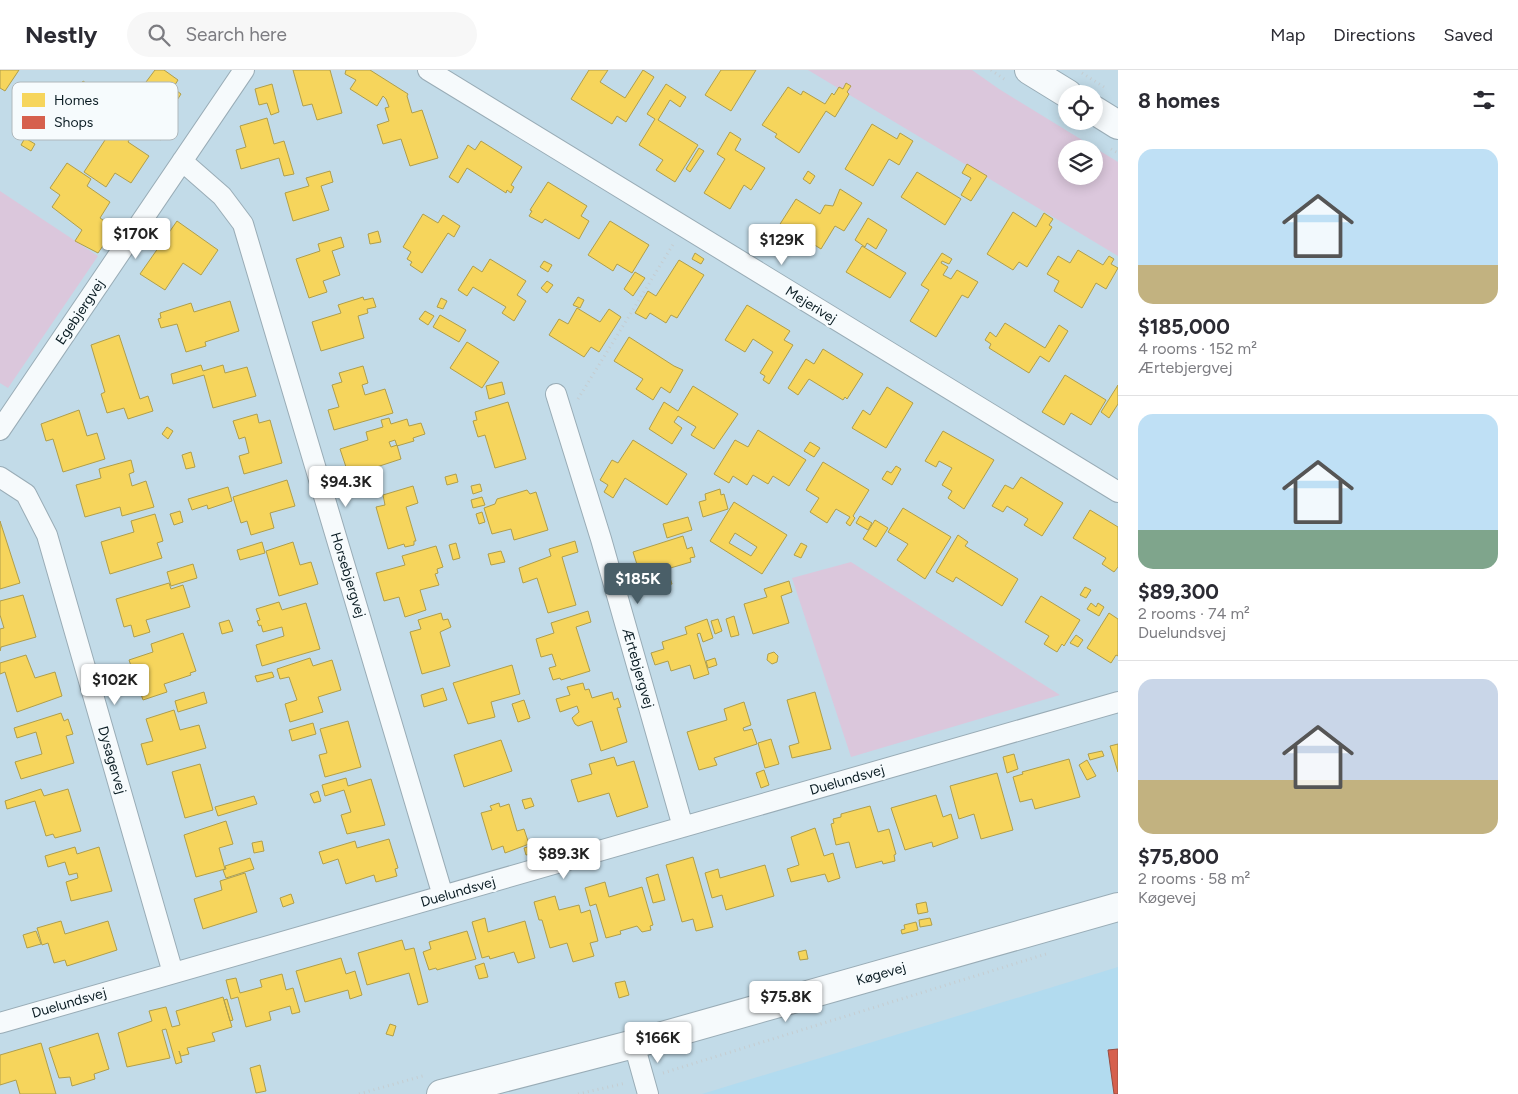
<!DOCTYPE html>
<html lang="en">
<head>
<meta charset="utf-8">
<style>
	:root { --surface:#fff; --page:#f7f7f7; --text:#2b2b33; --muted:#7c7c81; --line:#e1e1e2; --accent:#4a5f68 }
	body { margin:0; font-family:Figtree,sans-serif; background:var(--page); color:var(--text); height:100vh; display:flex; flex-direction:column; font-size:19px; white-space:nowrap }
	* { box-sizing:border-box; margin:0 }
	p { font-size:16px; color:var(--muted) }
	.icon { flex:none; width:28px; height:28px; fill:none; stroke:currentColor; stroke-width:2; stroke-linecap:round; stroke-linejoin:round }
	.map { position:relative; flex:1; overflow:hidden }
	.sheet { display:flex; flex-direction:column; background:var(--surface); width:400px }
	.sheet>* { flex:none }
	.tools { position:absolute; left:1058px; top:15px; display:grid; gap:10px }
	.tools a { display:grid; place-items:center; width:45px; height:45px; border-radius:50%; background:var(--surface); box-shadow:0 2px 12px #0003; font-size:25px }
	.price { position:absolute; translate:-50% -42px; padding:0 11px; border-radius:5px; background:#fff; color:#222; font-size:16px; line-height:32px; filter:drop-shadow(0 1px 2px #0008) }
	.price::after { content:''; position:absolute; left:50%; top:30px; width:15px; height:11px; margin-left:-8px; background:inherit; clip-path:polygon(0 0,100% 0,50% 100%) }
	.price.current { background:var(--accent); color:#fff }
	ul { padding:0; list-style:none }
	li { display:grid; align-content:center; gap:10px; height:265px; padding:0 20px }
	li+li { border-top:1px solid var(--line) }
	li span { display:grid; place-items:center; height:155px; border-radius:15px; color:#555 }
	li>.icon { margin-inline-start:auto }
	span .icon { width:90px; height:90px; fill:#fffc; stroke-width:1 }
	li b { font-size:21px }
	h2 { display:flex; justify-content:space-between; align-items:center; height:60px; padding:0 20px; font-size:21px }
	header { display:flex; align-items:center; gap:30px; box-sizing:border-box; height:70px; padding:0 25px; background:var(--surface); border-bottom:1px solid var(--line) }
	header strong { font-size:24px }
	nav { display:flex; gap:28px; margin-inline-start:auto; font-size:18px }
	.search { width:350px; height:45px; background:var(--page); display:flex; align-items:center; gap:12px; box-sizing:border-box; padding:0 18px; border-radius:28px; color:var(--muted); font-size:19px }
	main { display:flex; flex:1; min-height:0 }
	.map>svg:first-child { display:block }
	.built { fill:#b2dbef }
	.green { fill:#dbc7dc; fill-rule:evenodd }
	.homes { fill:#f6d55c; stroke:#af9e4b; fill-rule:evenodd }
	.shops { fill:#d6604d; stroke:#994c40 }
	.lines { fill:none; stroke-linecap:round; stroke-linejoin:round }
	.street-casing { stroke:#99acb6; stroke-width:22 }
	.secondary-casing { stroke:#99acb6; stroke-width:30 }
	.path { stroke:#c5cdd1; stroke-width:3; stroke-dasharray:1 4; stroke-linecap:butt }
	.street { stroke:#f6fafc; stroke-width:20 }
	.secondary { stroke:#f6fafc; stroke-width:28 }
	.labels { text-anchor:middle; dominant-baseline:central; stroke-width:5; stroke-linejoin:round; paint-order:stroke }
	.street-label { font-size:14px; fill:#0a1c23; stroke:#f6fbfd }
	.key { fill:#f6fbfd; stroke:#afb8bc; stroke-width:1 }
	.key-label { font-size:14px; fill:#0a1c23 }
</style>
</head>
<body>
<header>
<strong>Nestly</strong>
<div class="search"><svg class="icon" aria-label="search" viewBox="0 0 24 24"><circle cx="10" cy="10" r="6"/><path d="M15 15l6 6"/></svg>Search here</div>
<nav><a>Map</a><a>Directions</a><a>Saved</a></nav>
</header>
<main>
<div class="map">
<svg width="1118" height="1024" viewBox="0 0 1118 1024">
	<rect width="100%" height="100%" fill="#c2dbe8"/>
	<path class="built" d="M1118,897v127h-416z"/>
	<path class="green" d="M808,0h164l27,19 119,73v94zM1066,79h28v27h-28z
		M0,121l98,65 -90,132 -8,-5z
		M851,492l209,133 -209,62 -59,-179z"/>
	<path class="homes" d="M0,0h19l-14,21 -5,-3z
		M155,0h9l14,10 -5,8 8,6 -11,17 7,5 -16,24 -13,-9 3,-4 -18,-13 19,-28 -6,-4z
		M293,0h37l12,43 -25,7 -5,-16 -9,2z
		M346,0h24l38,24 -1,2 5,17 10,-3 16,48 -28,8 -9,-27 -18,5 -6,-19 12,-4 -4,-13 4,-1 -3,-8 -3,-3 -6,10 -27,-17 6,-9 -11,-6z
		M589,0h19l-8,12 25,16 18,-28 11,7 -28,45 -9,-6 -5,8 -41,-25z
		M721,0h35l-25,41 -26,-16z
		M83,11l9,6 -5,7 -9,-6z
		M846,13l5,3 -4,6 2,2 -14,23 -9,-6 -27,42 -24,-16 2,-3 -15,-9 26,-38 13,8 2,-4 22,13 7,-11 2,2 5,-8 4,2z
		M272,14l7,28 -8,3 -4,-12 -8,2 -4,-16z
		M666,14l20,13 -6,10 -10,-7 -12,20 40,25 -23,37 -19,-12 7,-10 -24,-15 16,-26 -8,-5z
		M103,46l29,19 -4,7 21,14 -18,27 -16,-10 -9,14 -22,-15 25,-38 -12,-9z
		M267,48l7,26 10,-3 10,33 -10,2 -5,-18 -38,11 -5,-19 10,-3 -6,-21z
		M872,54l25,15 3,-6 13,8 -14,24 -10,-6 -16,27 -28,-17z
		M730,62l11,7 -6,11 30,18 -14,22 -7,-5 -14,24 -26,-16 21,-34 -8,-5z
		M25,68l10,6 -4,7 -10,-6z
		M481,71l41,26 -11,18 3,2 -3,6 -4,-3 -1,3 -39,-25 -9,15 -9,-6 19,-32 7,5z
		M699,78l5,3 -14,21 -4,-3z
		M67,93l24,16 -4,7 23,16 -10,16 15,10 -17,25 -23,-12 7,-11 -30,-23 8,-12 -10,-7z
		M967,94l20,12 -16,25 -10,-6 10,-17 -9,-5z
		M330,101l3,11 -12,4 8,24 -36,11 -8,-28 24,-7 -3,-8z
		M808,101l7,5 -5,8 -7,-5z
		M917,102l44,27 -16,26 -44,-28z
		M548,112l39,24 -6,10 8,5 -10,18 -34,-20 -3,4 -13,-7 3,-5 -2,-1z
		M840,119l22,14 -18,28 -9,-5 -14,23 -19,-12 -6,9 -21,-14 21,-33 24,15 5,-9 8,1z
		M1013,142l23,15 8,-14 9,6 -4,6 3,2 -25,40 -8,-5 -6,8 -26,-16z
		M423,144l15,9 5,-8 17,11 -6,11 -6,-4 -26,40 -12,-8 2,-3 -5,-3 4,-7 -8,-5z
		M868,148l19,12 -11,19 -9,-6 -2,4 -10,-7z
		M177,151l41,29 -17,25 -18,-12 -18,27 -25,-16z
		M610,151l39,24 -17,28 -15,-9 -4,7 -25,-16z
		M378,161l3,11 -11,2 -2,-10z
		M341,167l3,10 -12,4 8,24 -17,6 4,11 -18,6 -13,-39 24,-8 -2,-7z
		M862,176l44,27 -16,25 -44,-26z
		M1078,180l25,15 6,-9 5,3 -3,5 7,4 -12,21 -10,-6 -14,25 -28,-17 5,-10 -12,-7 11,-18 12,7z
		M695,183l9,6 -3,5 -9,-5z
		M942,183l10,6 -3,5 -7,-3 -1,2 7,4 -5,8 8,4 6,-9 21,12 -10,16 -6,-3 -26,42 -26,-16 19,-31 -8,-5z
		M490,189l36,22 -9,14 9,6 -12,20 -12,-8 4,-6 -33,-20 -6,9 -9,-6 15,-24 9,6z
		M679,190l25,15 -27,43 -6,-3 -5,8 -16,-10 -4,6 -11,-6 13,-22 8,5z
		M544,191l8,4 -4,7 -8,-5z
		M635,202l10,6 -12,18 -9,-7z
		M547,211l6,4 -6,8 -6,-5z
		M363,227l1,3 9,-2 3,9 -9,2 1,4 -10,3 6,22 -43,13 -9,-29 29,-9 -3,-8z
		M578,227l6,3 -4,8 -7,-3z
		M441,228l6,3 -4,8 -6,-2z
		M230,231l9,30 -34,11 1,4 -20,6 -9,-28 -16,4 -3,-9 3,-1 -1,-5 31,-10 3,9z
		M747,235l43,26 -6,9 9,5 -24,39 -6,-4 2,-4 -5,-3 13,-21 -20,-13 -8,13 -20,-12z
		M577,238l23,14 9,-13 12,8 -22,35 -8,-5 -7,10 -35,-22 10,-16 9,5z
		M425,241l9,5 -6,9 -9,-6z
		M440,245l26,15 -7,12 -26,-15z
		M1005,253l40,25 14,-23 9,6 -19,31 -9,-6 -11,17 -40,-25 2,-4 -6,-4 5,-8 6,5z
		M119,265l21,64 8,-3 5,15 -25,8 -4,-11 -17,5 -6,-19 4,-2 -14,-47z
		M629,267l45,29 9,4 -13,23 -9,-6 -8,13 -17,-11 7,-10 -29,-18z
		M467,272l32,20 -17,26 -32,-20z
		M823,279l40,25 -16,25 -2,-2 -2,3 -34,-21 -11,16 -10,-7 18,-29 8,5z
		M201,295l2,6 20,-6 2,8 22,-6 9,29 -43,12 -9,-33 -31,9 -2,-10z
		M363,296l5,17 -6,2 3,10 20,-6 8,24 -59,17 -6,-20 11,-3 -7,-22 10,-3 -3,-9z
		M1065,305l41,25 -15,25 -20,-12 -7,12 -22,-13z
		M502,312l3,12 -16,5 -3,-13z
		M1118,315v19l-9,14 -8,-6z
		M693,316l45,28 -24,35 -23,-14 5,-8 -18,-11 -4,6 8,6 -10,16 -23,-15 15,-27 14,9z
		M887,317l26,16 -27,45 -34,-20 11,-18 7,5z
		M508,332l18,57 -31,9 -10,-33 -7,2 -5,-16 4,-1 -2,-8z
		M79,340l8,26 10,-3 8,26 -42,13 -10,-33 -7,2 -5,-17z
		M257,344l2,9 11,-3 12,43 -38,11 -5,-18 10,-3 -4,-16 -6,2 -6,-18z
		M389,348l2,6 16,-5 2,7 12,-3 4,11 -12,4 1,3 -17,5 -2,-6 -6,2 2,5 6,-2 4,14 -52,17 -9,-27 28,-9 -2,-8 17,-5 -2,-7z
		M167,357l6,4 -5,8 -6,-5z
		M758,360l48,30 -17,26 -16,-10 -5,8 -15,-9 -6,10 -14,-9 -4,7 -15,-9 21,-34 13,7z
		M943,361l51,29 -30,49 -16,-11 4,-7 -10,-6 10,-17 -13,-7 -3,6 -11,-6z
		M633,370l54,34 -20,31 -42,-27 -12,20 -9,-6 4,-7 -8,-5 12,-20 6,3z
		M810,372l10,6 -6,9 -10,-6z
		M191,382l4,15 -9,2 -4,-14z
		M131,390l3,12 -5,2 3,12 14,-5 8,26 -32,9 -2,-9 -35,10 -9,-32 25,-7 -2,-9z
		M823,392l46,28 -16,26 2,2 -5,8 -4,-3 4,-6 -14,-8 -9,14 -17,-11 9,-14 -13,-8z
		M896,396l5,3 -9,16 -10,-6 5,-8 4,2z
		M456,404l2,8 -11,3 -2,-8z
		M1021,407l42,26 -21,33 -18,-11 4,-6 -21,-13 -4,6 -11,-6 13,-21 8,4z
		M287,410l8,26 -25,7 4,15 -23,7 -4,-14 -6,2 -8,-26z
		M480,414l2,7 -9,3 -2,-8z
		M413,416l5,17 -12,4 10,34h-2v4l-9,2 -1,-3 -16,5 -12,-42 9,-2 -2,-10z
		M228,417l4,14 -24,8 -1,-4 -15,5 -4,-11z
		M720,419l1,6 3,-1 4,15 -25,8 -4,-15 7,-2 -1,-6z
		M527,420l3,4 6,-2 12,38 -34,10 -3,-11 -19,5 -8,-26 11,-4 2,-5z
		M482,427l3,8 -12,3 -2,-8z
		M734,432l53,33 -25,39 -52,-33zM735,463l22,14 -6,9 -22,-13z
		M903,438l48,29 -26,42 -28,-19 11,-16 -20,-12z
		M1090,440l28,17v40l-4,5 -12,-8 4,-6 -33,-20z
		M180,441l3,11 -9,3 -4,-11z
		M482,442l3,10 -6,2 -3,-10z
		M155,444l8,27 -6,2 5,15 -52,16 -9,-32 33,-10 -3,-11z
		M860,446l12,7 -4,7 -12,-7z
		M688,447l4,13 -25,8 -4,-14z
		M875,450l13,8 -12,19 -13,-8z
		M0,451l20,62 -20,6z
		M958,465l10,7 -3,4 53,33 -16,27 -46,-29 -3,5 -17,-10z
		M683,466l4,13 5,-2 3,10 -5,1 1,4 -24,7 5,15 -21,6 -5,-14 -5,1 -8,-25z
		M575,471l3,11 -16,5 14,48 -28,8 -11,-35 -14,5 -4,-15 32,-12 -2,-7z
		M262,472l3,11 -25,7 -3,-10z
		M293,472l7,23 11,-3 7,22 -39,12 -13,-45z
		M456,473l4,15 -7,2 -4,-15z
		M801,473l6,3 -6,12 -7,-3z
		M436,476l7,21 -6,2 1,4 -3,1 4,11 -19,5 6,20 -21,7 -6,-20 -15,4 -8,-28 29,-8 -3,-9z
		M501,481l4,11 -14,3 -3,-11z
		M193,494l4,14 -26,8 -4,-14z
		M789,511l3,11 -11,4 8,27 -36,11 -9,-30 23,-7 -3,-8z
		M169,513l2,6 12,-4 7,22 -44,13 4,12 -16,5 -3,-12 -7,2 -8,-28z
		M1085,517l6,3 -5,8 -6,-3z
		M23,525l13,42 -35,10 -1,4v-22l4,-1 -4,-13v-14z
		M1041,526l39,24 -16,26 -2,-2 -5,8 -13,-8 5,-8 -24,-14z
		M279,532l3,8 24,-7 14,46 -58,17 -6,-21 28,-9 -2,-9 -19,5 -2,-7 -2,1 -2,-5 3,-1 -4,-11z
		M1091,533l5,4 2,-4 6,4 -5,9 -12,-7z
		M588,541l3,11 -15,5 14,44 -29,9 -1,-2 -7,2 -4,-12 7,-2 -4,-12 -11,3 -5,-18 18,-6 -3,-10z
		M441,543l2,7 5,-1 3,8 -11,5 10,34 -28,8 -12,-42 11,-3 -3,-9z
		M1109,543l9,6v37l-2,-1 -5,8 -24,-15z
		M734,546l5,19 -8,2 -5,-18z
		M707,549l6,19 -10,4 -3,-9 -3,1 12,40 -15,5 -4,-14 -19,6 -3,-10 -13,4 -4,-12 13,-4 -2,-7 25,-8 -2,-7z
		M718,549l4,12 -7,3 -4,-13z
		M229,550l4,11 -11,3 -3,-11z
		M183,563l13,38 -6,2 1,2 -27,9 3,8 -24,8 -14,-40 24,-8 -2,-8z
		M1076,565l7,5 -5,7 -8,-4z
		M774,582l4,4 -1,6 -5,2 -5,-4 1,-6z
		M26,585l9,23 20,-6 7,24 -45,16 -12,-40 -5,2v-11z
		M310,588l3,8 19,-6 9,30 -23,7 5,15 -33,10 -5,-18 12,-4 -8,-23 -9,2 -3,-10z
		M715,588l2,7 -9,3 -2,-7z
		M512,595l8,29 -29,8 4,15 -27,7 -15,-41z
		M272,602l2,5 -17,5 -2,-6z
		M583,613l2,7 4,-1 3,9 20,-6 2,8 4,-2 3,9 -4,1 10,34 -26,9 -9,-30 -14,5 -3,-2 -3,-6 7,-6 -2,-6 -17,6 -4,-13 14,-4 -3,-8z
		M443,618l4,12 -23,7 -3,-12z
		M204,622l3,11 -29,9 -3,-11z
		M815,622l16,57 -39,9 -3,-12 10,-3 -12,-43z
		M524,630l6,18 -12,4 -6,-18z
		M744,632l7,23 -8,3 1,3 8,-2 5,15 -43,14 3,7 -18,5 -12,-38 40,-12 -3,-11z
		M174,640l6,20 19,-5 7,23 -59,17 -6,-21 12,-3 -7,-22z
		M61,643l3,8 4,-2 5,15 -7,2 8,27 -53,16 -6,-17 27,-8 -6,-22 -19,6 -3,-10z
		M348,651l13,46 -36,10 -6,-22 8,-2 -7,-24z
		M313,653l3,11 -24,7 -3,-11z
		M771,669l8,25 -14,4 -7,-25z
		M501,670l11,31 -48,16 -10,-32z
		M1118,674v28l-8,-26z
		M1102,681l2,5 -14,4 -2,-6z
		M1014,684l4,15 -11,4 -4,-16z
		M614,687l3,9 17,-5 14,46 -31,10 -8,-24 -31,9 -7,-22 21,-6 -3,-10z
		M1069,689l11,38 -45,12 -3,-10 -12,3 -7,-25 10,-3 -1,-2z
		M1087,690l9,16 -9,4 -8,-15z
		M200,694l13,46 -28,8 -13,-46z
		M764,700l5,15 -8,3 -5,-15z
		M997,703l16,57 -32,9 -7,-25 -15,5 -9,-33z
		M346,708l2,8 23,-7 14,46 -38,9 -6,-19 10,-3 -7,-22 -19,6 -3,-11z
		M41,719l3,7 24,-7 13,42 -26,7 -2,-4 -7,2 -11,-35 -28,8 -2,-8z
		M318,721l3,10 -7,2 -4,-9z
		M936,725l7,22 8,-3 7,24 -25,9 -1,-5 -27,8 -14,-42z
		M254,726l3,8 -39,12 -3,-9z
		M531,728l3,8 -9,3 -3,-9z
		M499,733l1,4 9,-3 8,27 7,-2 5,15 -24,9 -2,-7 -11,4 -11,-37 11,-3 -2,-4z
		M870,736l8,26 11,-3 7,25 -2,1 1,6 -12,3 -1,-3 -26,7 -7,-26 -13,3 -5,-21 3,-1 -1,-4 8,-2v-3z
		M226,751l7,23 -14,4 6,21 -29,8 -12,-42z
		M815,758l9,28 9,-3 7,25 -12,4 -3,-8 -34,8 -4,-13 12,-4 -8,-28z
		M389,769l9,29 -3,1 2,7 -21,6 -2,-7 -28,9 -8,-25 -15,5 -4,-12 36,-11 2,7z
		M262,771l2,10 -10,2 -2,-10z
		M533,775l2,8 -9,2 -2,-7z
		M75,777l2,7 22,-7 13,44 -41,10 -5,-19 12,-4 -1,-5 -8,2 -4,-13 -17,5 -3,-11z
		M693,787l20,70 -17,4 -3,-12 -11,3 -16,-57z
		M250,788l4,11 -28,9 -3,-8 3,-1 -1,-3z
		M765,795l9,31 -48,14 -4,-15 -10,3 -7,-25 13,-4 2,9z
		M245,803l12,39 -54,17 -9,-30 28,-9 -2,-9z
		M658,804l7,26 -12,3 -7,-25z
		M605,812l4,15 33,-10 11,38 -3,1 1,4 -9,2 -5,-6 -17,5 1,3 -15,4 -10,-34 -6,2 -5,-18z
		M291,824l3,9 -11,4 -3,-9z
		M555,826l4,14 20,-5 2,8 9,-3 8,31 -8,2 4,13 -21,6 -6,-19 -17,5 -8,-28h-3l-5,-18z
		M926,832l2,10 -10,2 -2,-10z
		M485,848l3,14 37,-11 10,37 -17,5 -4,-11 -24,7 -1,-3 -7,2 -10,-36z
		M930,848l2,7 -12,2 -1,-7z
		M61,851l4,13 43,-13 9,29 -50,16 -2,-6 -11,3 -6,-20 -6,2 -5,-17z
		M916,852l2,8 -16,4 -1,-4 4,-1 -1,-4z
		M36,861l5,13 -14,4 -4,-13z
		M467,861l9,28 -39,11 -1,-2 -7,2 -6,-18 8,-3 -2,-7z
		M402,870l3,10 9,-2 14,54 -10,3 -9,-32 -42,12 -9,-32z
		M806,880l2,9 -8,1 -2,-8z
		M341,888l5,16 9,-3 7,24 -12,4 -2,-9 -43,12 -9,-31z
		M484,893l4,14 -9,2 -4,-13z
		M282,904l4,16 7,-2 7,24 -8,2 -2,-8 -21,6 2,8 -25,7 -8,-30 -7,2 -5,-19 10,-2 4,15 22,-6 -2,-7z
		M625,911l4,14 -10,3 -4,-15z
		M223,927l9,30 -20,6 3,8 -28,7 2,6 -8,2 -2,-5 3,11 -6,2 -10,-35 -4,1 8,28 -43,9 -9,-34 34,-12 -3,-10 17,-4 6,20 8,-2 -4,-14z
		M227,929l6,21 -3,1 -6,-21z
		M390,954l6,2 -3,10 -7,-2z
		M98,963l11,36 -15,5 1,5 -23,7 -2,-9 -11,1 -10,-30z
		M41,973l15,51h-36l-4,-14 -16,5v-30z
		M260,995l6,26 -10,2 -6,-25z"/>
	<path class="shops" d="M1118,979v45h-4l-6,-44z"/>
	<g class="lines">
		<g class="street-casing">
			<path id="street" d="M428,0l690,422
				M182,91l40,35 21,28 200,672
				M556,324l45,145 82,288
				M0,360l244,-360
				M0,407l26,17 21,41 126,438
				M0,953l1118,-321
				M634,974l14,50"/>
		</g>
		<g class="secondary-casing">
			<path id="secondary" d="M1029,0l39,24
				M1094,40l24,15
				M441,1024l193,-50 484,-137"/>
		</g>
		<path class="path" d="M991,0l16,11
			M1082,3l22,14
			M1060,47l18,11
			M1111,79l7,4
			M578,329l96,-156
			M663,1003l383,-119
			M359,1024l67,-19
			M578,1024l48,-11"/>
		<use href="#street" class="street"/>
		<use href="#secondary" class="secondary"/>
	</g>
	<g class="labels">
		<g class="street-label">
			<text transform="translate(811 235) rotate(32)">Mejerivej</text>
			<text transform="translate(80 242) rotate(-56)">Egebjergvej</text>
			<text transform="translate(348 505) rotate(73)">Horsebjergvej</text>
			<text transform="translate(638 598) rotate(74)">Ærtebjergvej</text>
			<text transform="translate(112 690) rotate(74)">Dysagervej</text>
			<text transform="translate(847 710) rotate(-16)">Duelundsvej</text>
			<text transform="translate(458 822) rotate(-16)">Duelundsvej</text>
			<text transform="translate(881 904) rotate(-16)">Køgevej</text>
			<text transform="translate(69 933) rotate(-16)">Duelundsvej</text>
		</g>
	</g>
	<rect x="12" y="12" width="166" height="58" rx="8" class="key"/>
	<rect x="22" y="23" width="23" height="14" fill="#f6d55c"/>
	<rect x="22" y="46" width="23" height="13" fill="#d6604d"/>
	<g class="key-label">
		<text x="54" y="35">Homes</text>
		<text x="54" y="57">Shops</text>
	</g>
</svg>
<div class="tools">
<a><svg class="icon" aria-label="locate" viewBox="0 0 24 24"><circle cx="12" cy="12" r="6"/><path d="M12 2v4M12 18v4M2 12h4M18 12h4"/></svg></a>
<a><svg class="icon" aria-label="layers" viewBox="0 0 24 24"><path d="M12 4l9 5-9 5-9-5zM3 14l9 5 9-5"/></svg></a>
</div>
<b class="price" style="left:136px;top:190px">$170K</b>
<b class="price" style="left:782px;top:196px">$129K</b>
<b class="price" style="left:346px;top:438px">$94.3K</b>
<b class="price current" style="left:638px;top:535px">$185K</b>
<b class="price" style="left:115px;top:636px">$102K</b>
<b class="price" style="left:564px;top:810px">$89.3K</b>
<b class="price" style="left:786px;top:953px">$75.8K</b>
<b class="price" style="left:658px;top:994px">$166K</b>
</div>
<section class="sheet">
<h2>8 homes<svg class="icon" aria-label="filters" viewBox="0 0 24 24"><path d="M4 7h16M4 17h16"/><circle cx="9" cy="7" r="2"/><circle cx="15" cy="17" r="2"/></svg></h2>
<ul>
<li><span style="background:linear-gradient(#bfe0f5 75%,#c2b280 0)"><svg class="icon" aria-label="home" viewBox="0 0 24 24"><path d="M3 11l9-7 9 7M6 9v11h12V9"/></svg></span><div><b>$185,000</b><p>4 rooms · 152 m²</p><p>Ærtebjergvej</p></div></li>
<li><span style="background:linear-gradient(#bfe0f5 75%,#7fa58c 0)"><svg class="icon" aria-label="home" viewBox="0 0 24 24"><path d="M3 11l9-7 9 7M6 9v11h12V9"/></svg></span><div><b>$89,300</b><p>2 rooms · 74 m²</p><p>Duelundsvej</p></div></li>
<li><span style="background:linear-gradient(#c9d6e8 65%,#c2b280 0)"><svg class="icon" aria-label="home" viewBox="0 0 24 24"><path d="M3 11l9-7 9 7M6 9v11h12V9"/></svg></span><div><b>$75,800</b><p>2 rooms · 58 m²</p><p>Køgevej</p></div></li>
</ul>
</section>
</main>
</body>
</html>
